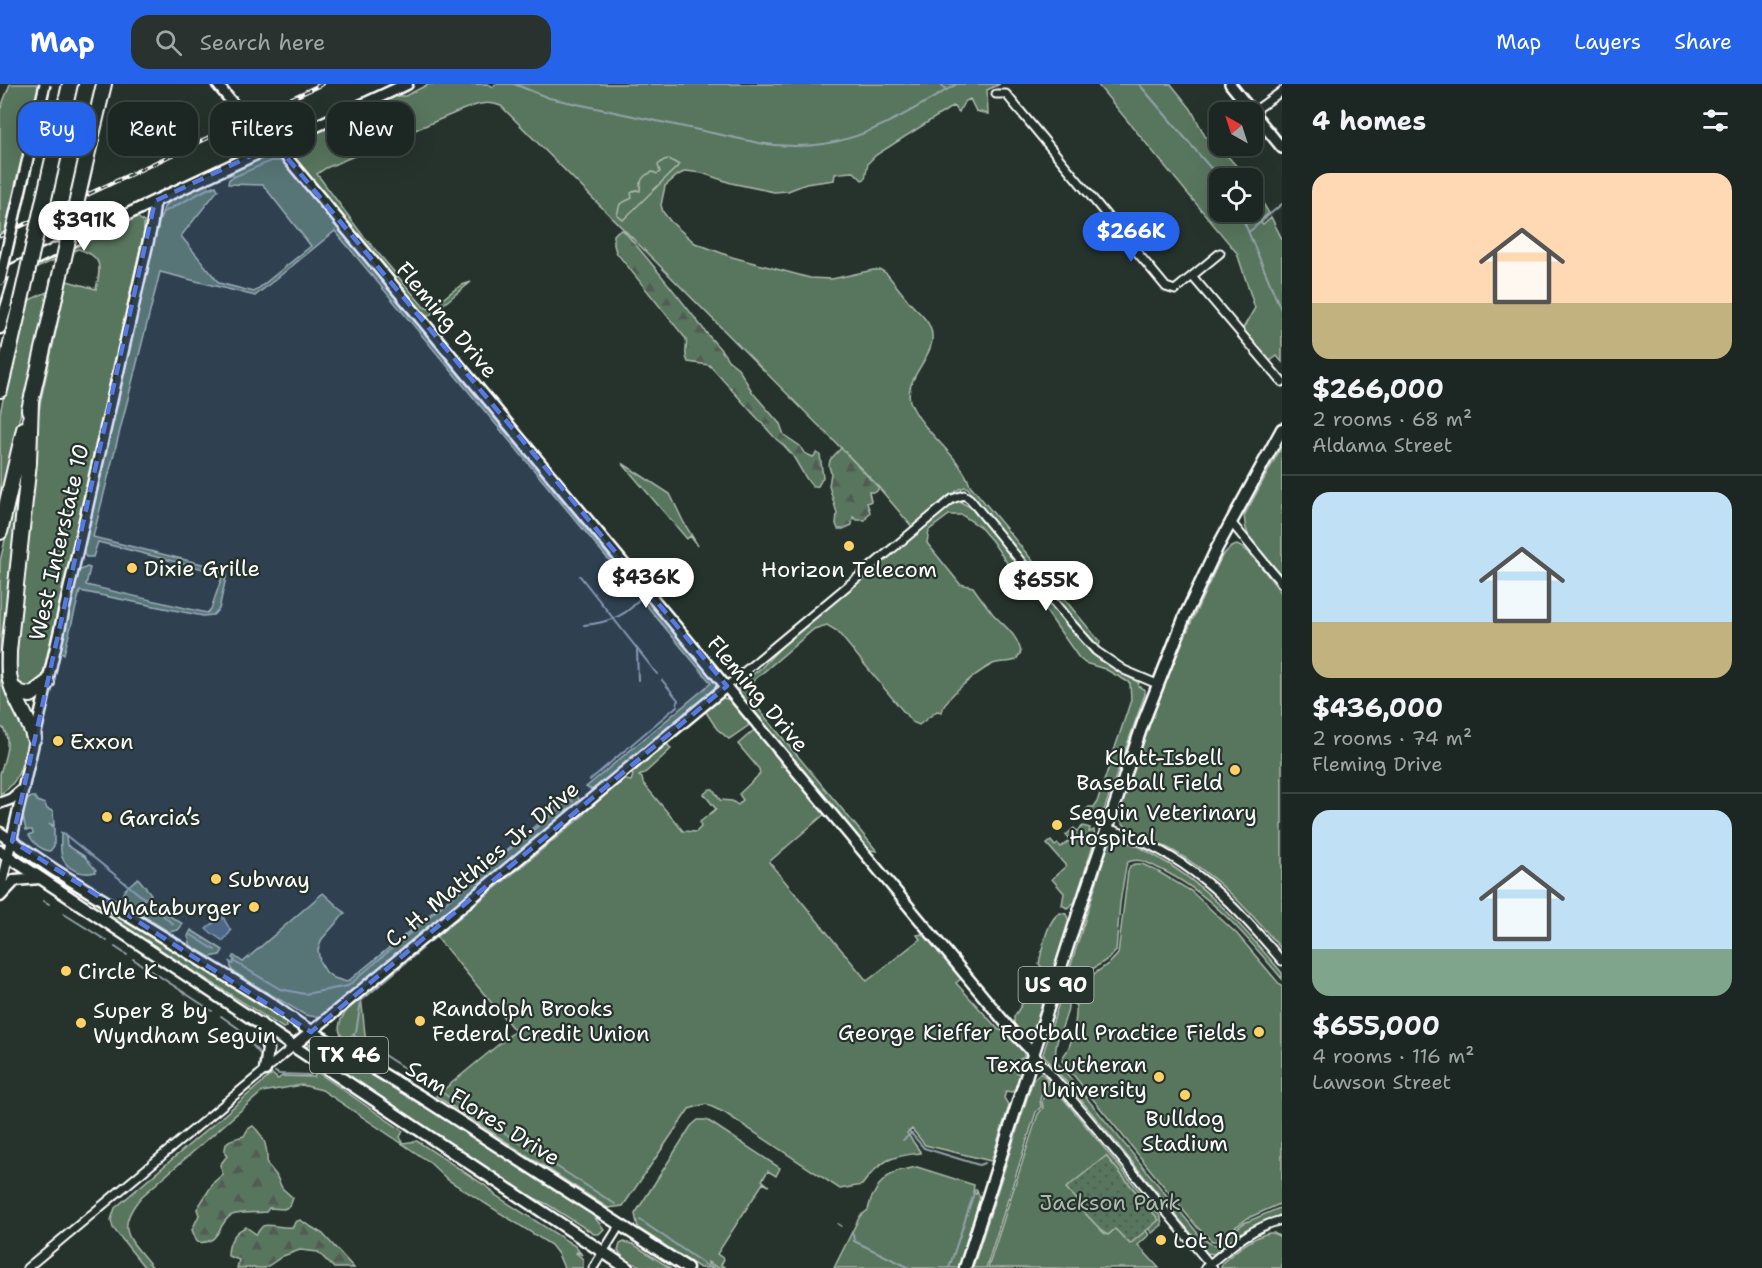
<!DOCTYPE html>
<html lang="en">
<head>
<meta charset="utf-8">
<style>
	:root { --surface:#1c2622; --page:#29322f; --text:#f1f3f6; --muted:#a0a5a5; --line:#3a4340; --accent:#2563eb }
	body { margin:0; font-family:"Shantell Sans",sans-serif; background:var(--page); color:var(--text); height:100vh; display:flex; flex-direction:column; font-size:22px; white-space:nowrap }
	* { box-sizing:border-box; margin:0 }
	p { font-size:20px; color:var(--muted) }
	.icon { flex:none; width:33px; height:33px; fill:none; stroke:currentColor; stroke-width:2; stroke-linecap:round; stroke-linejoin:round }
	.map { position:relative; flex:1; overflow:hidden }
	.side { display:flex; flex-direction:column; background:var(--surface); width:480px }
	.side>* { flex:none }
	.hud { position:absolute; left:18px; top:18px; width:570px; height:54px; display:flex; gap:12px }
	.needle { width:39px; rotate:321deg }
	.fabs { position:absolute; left:1209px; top:18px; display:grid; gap:12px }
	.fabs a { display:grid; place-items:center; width:54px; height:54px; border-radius:12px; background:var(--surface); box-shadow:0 6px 24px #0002,0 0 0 2px var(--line); font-size:30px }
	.price { position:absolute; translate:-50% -51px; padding:0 14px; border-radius:21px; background:#fff; color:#222; font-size:20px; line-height:39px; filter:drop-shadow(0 2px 3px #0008) }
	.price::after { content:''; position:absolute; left:50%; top:36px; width:18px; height:14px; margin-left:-9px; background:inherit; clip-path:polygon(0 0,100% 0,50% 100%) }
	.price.on { background:var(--accent); color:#fff }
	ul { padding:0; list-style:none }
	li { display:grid; align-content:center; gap:12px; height:318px; padding:0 30px }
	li+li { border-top:2px solid var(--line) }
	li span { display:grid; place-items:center; height:186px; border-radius:18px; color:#555 }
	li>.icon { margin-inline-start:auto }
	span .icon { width:108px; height:108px; fill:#fffc; stroke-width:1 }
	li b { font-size:26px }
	h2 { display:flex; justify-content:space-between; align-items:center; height:72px; padding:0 30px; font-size:26px }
	.tag { padding:0 21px; border-radius:18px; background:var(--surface); box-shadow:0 6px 24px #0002,0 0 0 2px var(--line); font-size:21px; line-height:54px }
	.tag.on { background:var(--accent); color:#fff }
	header { display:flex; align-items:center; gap:36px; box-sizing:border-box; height:84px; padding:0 30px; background:var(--accent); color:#fff }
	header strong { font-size:28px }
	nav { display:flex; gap:33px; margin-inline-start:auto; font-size:21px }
	.search { width:420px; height:54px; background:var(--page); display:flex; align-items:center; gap:15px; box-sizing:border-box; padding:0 21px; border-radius:18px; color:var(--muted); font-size:22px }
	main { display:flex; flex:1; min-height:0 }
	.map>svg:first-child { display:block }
	.grass { fill:#58755d; stroke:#acbaae; stroke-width:1.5; fill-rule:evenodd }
	.forest { fill:url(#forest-firs); stroke:#acbaae; stroke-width:1.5 }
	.park { fill:url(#park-dots); stroke:#acbaae; stroke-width:1.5 }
	.water { fill:url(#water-ripples); stroke:#94a3aa; stroke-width:1.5 }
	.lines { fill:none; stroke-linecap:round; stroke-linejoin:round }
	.stream { stroke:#94a3aa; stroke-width:2 }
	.minor-casing { stroke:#fff; stroke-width:11 }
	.tertiary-casing { stroke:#fff; stroke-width:14 }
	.secondary-casing { stroke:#fff; stroke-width:15 }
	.primary-casing { stroke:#fff; stroke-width:15 }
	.motorway-casing { stroke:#fff; stroke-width:18 }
	.minor { stroke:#26332d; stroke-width:7 }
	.tertiary { stroke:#26332d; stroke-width:9 }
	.secondary { stroke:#26332d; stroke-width:10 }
	.primary { stroke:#26332d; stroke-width:10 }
	.motorway { stroke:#26332d; stroke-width:14 }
	.rail-casing { stroke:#fff; stroke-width:4.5 }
	.rail { stroke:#26332d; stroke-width:2; stroke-dasharray:7; stroke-linecap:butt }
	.tertiary-bridge-casing { stroke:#fff; stroke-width:14; stroke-linecap:butt }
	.motorway-bridge-casing { stroke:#fff; stroke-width:18; stroke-linecap:butt }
	.tertiary-bridge { stroke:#26332d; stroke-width:9 }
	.motorway-bridge { stroke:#26332d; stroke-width:14 }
	.marked { fill:#567ae2; fill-opacity:0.2; stroke:#567ae2; stroke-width:4.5; stroke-dasharray:12 8; stroke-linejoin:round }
	.poi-dot { fill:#ffd166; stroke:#26332d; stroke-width:2 }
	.labels { text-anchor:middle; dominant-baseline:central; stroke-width:4.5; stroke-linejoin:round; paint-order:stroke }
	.shield { fill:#26332d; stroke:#bec2c0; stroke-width:1.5 }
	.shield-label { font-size:21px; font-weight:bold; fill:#fff }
	.street-label { font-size:22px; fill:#fff; stroke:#26332d }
	.poi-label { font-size:22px; fill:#fff; stroke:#26332d; text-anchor:start }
	.park-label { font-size:22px; fill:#acbaae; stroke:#26332d }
</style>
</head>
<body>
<header>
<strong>Map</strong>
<div class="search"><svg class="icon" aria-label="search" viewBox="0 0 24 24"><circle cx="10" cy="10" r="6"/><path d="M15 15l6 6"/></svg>Search here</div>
<nav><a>Map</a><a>Layers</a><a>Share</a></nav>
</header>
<main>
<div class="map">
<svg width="1282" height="1184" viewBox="0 0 1282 1184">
	<defs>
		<pattern id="forest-firs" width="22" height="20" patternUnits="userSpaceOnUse" patternTransform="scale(1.5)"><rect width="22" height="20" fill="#58755d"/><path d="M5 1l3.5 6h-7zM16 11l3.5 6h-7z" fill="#515c53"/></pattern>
		<pattern id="park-dots" width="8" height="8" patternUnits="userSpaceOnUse" patternTransform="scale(1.5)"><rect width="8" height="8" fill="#58755d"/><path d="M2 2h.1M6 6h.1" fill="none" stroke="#515c53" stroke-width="1.8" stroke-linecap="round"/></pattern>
		<pattern id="water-ripples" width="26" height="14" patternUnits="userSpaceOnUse" patternTransform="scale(1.5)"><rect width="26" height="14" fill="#4c6571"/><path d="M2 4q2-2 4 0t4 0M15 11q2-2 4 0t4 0" fill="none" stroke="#677c86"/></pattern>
	</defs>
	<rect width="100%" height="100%" fill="#26332d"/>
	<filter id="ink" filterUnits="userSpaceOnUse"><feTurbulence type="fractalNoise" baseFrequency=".0167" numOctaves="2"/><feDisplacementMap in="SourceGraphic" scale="12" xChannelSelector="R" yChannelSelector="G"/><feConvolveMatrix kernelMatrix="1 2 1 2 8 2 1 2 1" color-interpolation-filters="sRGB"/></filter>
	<g filter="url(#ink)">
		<path class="grass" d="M10,0h35l-35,148 -10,4v-126z
			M429,0h59l5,3 3,-3h504l-13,6 1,24 -12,-3 -6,-12 -6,3 -5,10 -6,-6 -77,49 -8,8 -3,16 -3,1 -8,-8c-5,0 -13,1 -19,2l-1,6 -28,4 -18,7 -14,1 -43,-9 -29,-10 -16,-2 -8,4 -13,11 -4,19 2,7 8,10 24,21 37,14 78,21 22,1 41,-9h8l6,4c8,10 15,19 23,29 7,8 16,14 20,24 12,27 -30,51 -19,77 14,31 48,50 59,81l130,157 -1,4 -30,-29 -96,-120 -5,-9 -3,-1 -6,2 -46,39 -38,-45 -34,-35 -340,-342c-14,-6 -26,-1 -39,4l-136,58 -9,6 44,59 63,74 6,2c14,-9 24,-23 41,-27l-46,37 -132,-160c-4,-7 -4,-11 1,-16l100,-47h11zM679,81l-56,54 9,-21v-5l4,-3 5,1 -1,-8z
			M1097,0h74l20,25 14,27 19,16 23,26h-27v34h32l1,-25 16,26 -9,8 3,3 8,-7 11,22v123l-5,-6 -8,6 -27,-32 13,-22 -18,-55z
			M272,70l9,3v5h4l4,4 428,515 -2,9 -117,99 -6,1 -6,-3 125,-104 -376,-452 -80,65 -95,-24 -67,265 133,33 1,3 -8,36 -6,6 -10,1 -123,-25 -16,63 -4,-3 16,-79 11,-5 3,1 -4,17 121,28 4,-4 12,-35 -125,-32 -5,15h-7l-4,-7 71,-308 11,-35 9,-8 35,-16 1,6 7,-3 2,4 -37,46 38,47 35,9 57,-46 -48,-61 -35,-1 1,-5 5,-2 -1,-3 -5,2 4,-5z
			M136,132l8,6v9l-101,449 -14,11 -12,-7 -4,-16 21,-225 7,-44 26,-118 29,8c5,-22 7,-33 -18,-40l-78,36v-6z
			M49,207l-49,211v-89l25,-111z
			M1282,362v130l-33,-40 -3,-7 -2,-13z
			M622,379l48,31 14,29 14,23 -8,-10 -3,3z
			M18,402l5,1c-4,41 -8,82 -13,124 -1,14 -6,32 -3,46 4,19 24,67 20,84 -4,19 -7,43 -27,53 0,-6 0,-14 0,-20 4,-15 12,-32 3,-46l-3,-1v-166z
			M959,417l11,6 121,146 10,8 38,22 -1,3 7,4v4l-42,119 -4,5h-3l-1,-2 -2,2 -9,-6 5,-5h5l3,-5 34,-102 -1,-17 -25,-14 -20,-6 -6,-5 -47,-67 -16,-15 -24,-35 -13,-15 -17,-11h-13l-20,15 -2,13 33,41 13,3c6,9 13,18 20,27 12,13 24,20 28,38l-5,8c-8,3 -15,1 -23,4 -14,7 -49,33 -51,48l-5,-1 -18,14 -7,-3 -75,-91 -10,-6 -13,4 -61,52 -4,6 2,13 126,151 -7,-1 -1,2 -130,-158 -1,-8 23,-18 26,-27 155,-131 11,-7z
			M1237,461c14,5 35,37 45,49v356c-34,-41 -65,-75 -112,-101 -15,-8 -50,-17 -51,-35 27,-88 63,-175 103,-258l9,-9z
			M722,614l10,2 18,22 -2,4 -19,13 -12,-10 -11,-17 1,-4z
			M754,646l6,2 23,26 -4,2 2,6 8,1 38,45 -58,50 98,119 53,-42 -3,-4 5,-1 6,3 34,41 -6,5 43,47 6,1 19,22v4l-8,4 -3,8 7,6 -5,14 -3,3 -6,-1 -2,7 5,8 -18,55 -66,-16 -13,-16 -5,4 14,20c-30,3 -41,7 -59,32l-22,4 -115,-76 -19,-9 -17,5 -66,97 -15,2 -172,-112 79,-65 -81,-97 187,-155 10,2 2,-6 -4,-3 34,-28 5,1 3,4 -25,23 -7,4 3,2 1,5 40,48 13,1 5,-5 -1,-5 16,-13 -12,-15 6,-5h3l7,11 12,1 6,4 5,-5 -4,-6 21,-20 -1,-5 -21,-25z
			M576,711l3,4 -2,7 -252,209 -9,2 -11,-2 -73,-44 -2,-9 3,2 2,-4 -3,-2 2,-2 9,6 80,-69 22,20 -23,26 -4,11 2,12 6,10 8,6 13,4z
			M31,713h4l2,4 8,3 2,5 6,2 1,14 -5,-1 5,3v19l-4,5c-9,-1 -17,-8 -21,-16l4,-2 -1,-3h-6c-3,-11 -6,-26 5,-33z
			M1083,742l7,2 -1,4 5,-2 1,9 -20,63 -8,6 -5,-3 2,-12 -12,-14 14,-13 -19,-22 4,-3 4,5 3,-2 3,3 9,-7 -4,-5 8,-7 3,3z
			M61,749l5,3 1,9 17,11 12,14 -1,2c-12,4 -28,-2 -33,-15 -2,-7 -1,-16 -1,-24z
			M1118,757c12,0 23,7 34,13 55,30 90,72 130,119v6c-36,-43 -72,-87 -124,-111 -10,-5 -19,-11 -30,-6l-2,4 -6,37 -4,48c-10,13 -28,17 -38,30 -3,4 -9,11 -10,16 -1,5 0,5 0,10 -2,17 -17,37 -11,55l143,174 11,8 5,1 28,-22 38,-16v7l-37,16 -31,24 -7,-1 -3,-4 -161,-195 66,-211z
			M1135,780h7l15,7 34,20 46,43 45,53v216l-34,15 -32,23h-4l-15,-14 -135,-166c0,-7 4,-6 6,-12 5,-9 9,-33 8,-43l-5,-4c7,-26 33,-29 47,-48l10,-83 2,-5z
			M138,794l13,16 -16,12 -4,1c-17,-12 -5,-19 7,-29z
			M156,817l10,13 17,10 -5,6 -9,2 -25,-16v-5z
			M95,818l17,8 146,91 28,22 1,4 -4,1 -191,-122z
			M1060,829l6,1 3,7 -15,47 -10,2 -5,-6c3,-14 8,-45 21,-51z
			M191,846l32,20 -3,5 -10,2 -19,-11 -3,-10z
			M1042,896l4,2 1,6 -13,41 -5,6h-7l-8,-8v-10l20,-33z
			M361,912l6,58c-7,-4 -16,-8 -21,-13 -18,-16 4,-34 15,-45z
			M308,960l11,1 67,37 205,131 13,16 -5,5h-5l-47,-30 -26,-12 -214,-143z
			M317,988l86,59 -3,6 3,6 14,-2 72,47 6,7 80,51 7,9 -5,-3 -1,1 7,6v9h-19l-6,-14 -7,-9 -103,-65 -20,-19 -106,-71 -20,-5 -40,7 -121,105c-28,34 -10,42 12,71h-8l-32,-40 -2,-8 4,-12 157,-134 6,5 4,-3 32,1z
			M1040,989l7,5 -7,21 1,8 -5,5 -50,156h-13l60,-188z
			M1048,996l113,137 1,8 -10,8 -5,-6 -50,-33 -16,15 23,24 6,-5h34l5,7 -11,10 21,23h-171l50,-154 5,-6 -1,-7z
			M698,1036h8l4,2 70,46 -4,8 -8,-5 -6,9 7,6 -6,-3 -46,71 7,5 -3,6 5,3h-8l-10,-6v2l6,4h-14l-62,-40 -3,-14 56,-88z
			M917,1083l57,18 -1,8 3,1 1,-4 3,8 -22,70h-124l26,-52 8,-6 3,-11 8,-14 8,-8 10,-6z
			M1269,1149h5l8,5v30h-61l1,-5c13,-12 30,-26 47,-30z
			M624,1158l9,2 37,24c-19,0 -41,0 -52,-17l2,-7z"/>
		<path class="forest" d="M669,75l10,6 -56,55 -6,-5 3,-11 12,-6 -1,-5 5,-3 4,1c0,-10 2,-16 13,-19l4,2 3,-2 -2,-7 6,-5z
			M623,146c28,32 55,66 82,101 7,10 17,18 23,29l10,8 15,25 27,31 4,11 16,11 4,7 9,4 4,-4 3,2 3,22 -5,9 -5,1c-16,-18 -15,-32 -37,-48l-63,-70 -4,-4 -21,-3c-5,-8 0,-15 -2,-23l-70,-87 -2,-7v-10l4,-4z
			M841,364l38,40 -3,4h-7l2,9 -4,2 3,9 -5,8h-8l-4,-3 -1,8 -9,4h-5l-2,-5 1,-11 -8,-27 2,-13 -2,-7 1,-6z
			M253,1042c12,11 15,22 14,38l9,11 6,13 11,10 -3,8 -6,3 -15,-1 -3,4c-10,1 -24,0 -34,3 -14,6 -11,31 -35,27l-5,-12 7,-15 -2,-6 17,-27 9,-8 -3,-9 7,-9 -2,-2c-1,-16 7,-14 19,-18l4,-7z
			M300,1136l23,14 31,34h-20l-16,-16 -18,-2 -17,6 -18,12h-28l2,-8 -11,-4c0,-12 5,-24 18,-29l10,7c3,-2 4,-6 7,-8 5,-3 21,3 30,1l2,-5z"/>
		<path class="park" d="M1106,1072l53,64 -29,24 -15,-15 -7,6 -4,-2 -23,-24 2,-3 -17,-18z"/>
		<path class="water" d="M223,831l2,6 6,10 -8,10 -17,-12z"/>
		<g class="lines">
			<path class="stream" d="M514,0l35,14 210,45c82,14 130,-20 198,-59
				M941,0l5,6
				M1139,0l81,95
				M231,94l40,-17h11l359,435c-12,20 -35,27 -57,29
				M164,128l49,-26
				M1240,128l42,100
				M1250,147l32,-27
				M580,492l77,98
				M637,566l1,30
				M590,696l87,-74 1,-6 -16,-20
				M63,749l82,66
				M44,817l5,3
				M151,821l22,19
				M64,830l43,27
				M190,850l25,16
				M431,857l153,-126 -1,-1
				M115,863l12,8
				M133,875l12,8
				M233,877l47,28 25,5 43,-8 221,-189 4,5
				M150,886l62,41
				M221,932l17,12 22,26
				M353,951l71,46
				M347,955l9,-7 5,-31 61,-52
				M275,988l4,2 31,1 3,-2
				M438,1006l177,114
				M909,1047l15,17 55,17 5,-2
				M903,1056l9,-7
				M640,1136l70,48
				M838,1140l3,2
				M853,1150l1,7 56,27
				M949,1184l26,-78"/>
			<g class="minor-casing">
				<path id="minor" d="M996,10h10l160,193 9,3 17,-14 90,106
					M1253,28l29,-21
					M1192,192l28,-23
					M1230,437l52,63
					M727,602l225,-187 12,-4 6,4 101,124 25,28 28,19 33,14
					M1107,744c79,25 123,71 175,133
					M1034,970l179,214
					M27,1184l267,-222
					M593,1184l27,-43
					M1205,1184c24,-20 46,-41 77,-48"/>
			</g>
			<g class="tertiary-casing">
				<path id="tertiary" d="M217,0l43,53 24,17 728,877 22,23
					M1230,0l52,64
					M0,719l11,-4 13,-11
					M0,806l152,-665 3,-24
					M294,962l433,-360"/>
			</g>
			<g class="secondary-casing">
				<path id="secondary" d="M0,192l155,-75 252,-117
					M0,244l18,-60"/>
			</g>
			<g class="primary-casing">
				<path id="primary" d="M0,749l56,38 214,132 31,22 122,73 264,170
					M0,767c209,139 418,279 627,417
					M0,812l15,-16 25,-2
					M261,940l7,25 -3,21
					M965,1184l113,-354 65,-191 42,-107 32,-68 65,-119"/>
			</g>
			<g class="motorway-casing">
				<path id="motorway" d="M87,72l17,-72
					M50,88l20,-88
					M0,306l19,-81
					M31,317l-2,61 -20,189c0,9 -1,20 1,29 4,21 19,38 24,58
					M29,326l29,-126
					M0,448l24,-103
					M12,603l8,6 11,2 16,-12"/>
			</g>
			<use href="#minor" class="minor"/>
			<use href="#tertiary" class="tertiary"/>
			<use href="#secondary" class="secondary"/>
			<use href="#primary" class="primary"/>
			<use href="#motorway" class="motorway"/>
			<g class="rail-casing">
				<path id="rail" d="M0,152l322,-152"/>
			</g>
			<use href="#rail" class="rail"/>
			<g class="tertiary-bridge-casing">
				<path id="tertiary-bridge" d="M0,196l45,-196"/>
			</g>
			<g class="motorway-bridge-casing">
				<path id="motorway-bridge" d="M58,200l29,-128
					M19,225l31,-137"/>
			</g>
			<use href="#tertiary-bridge" class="tertiary-bridge"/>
			<use href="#motorway-bridge" class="motorway-bridge"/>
		</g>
	</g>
	<path class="marked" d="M272,62l12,8 443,532 -416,346 -299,-191 143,-640z"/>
	<g class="poi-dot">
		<circle cx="849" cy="462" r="6"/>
		<circle cx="132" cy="484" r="6"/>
		<circle cx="58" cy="657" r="6"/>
		<circle cx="1235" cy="686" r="6"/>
		<circle cx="107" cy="733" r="6"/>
		<circle cx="1057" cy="741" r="6"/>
		<circle cx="216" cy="795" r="6"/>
		<circle cx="254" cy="823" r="6"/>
		<circle cx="66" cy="887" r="6"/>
		<circle cx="420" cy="937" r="6"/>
		<circle cx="81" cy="939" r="6"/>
		<circle cx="1259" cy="948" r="6"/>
		<circle cx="1159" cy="993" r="6"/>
		<circle cx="1185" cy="1011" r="6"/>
		<circle cx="1161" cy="1156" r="6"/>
	</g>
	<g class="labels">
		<g class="shield">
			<rect x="1018.5" y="883" width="75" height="36" rx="4.5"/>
			<rect x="310" y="953" width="78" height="36" rx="4.5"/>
		</g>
		<g class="shield-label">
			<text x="1056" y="901">US 90</text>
			<text x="349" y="971">TX 46</text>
		</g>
		<g class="street-label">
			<text transform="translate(447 236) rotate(50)">Fleming Drive</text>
			<text transform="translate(59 458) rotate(-77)">West Interstate 10</text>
			<text transform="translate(758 610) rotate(50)">Fleming Drive</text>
			<text transform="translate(482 780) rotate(-40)">C. H. Matthies Jr. Drive</text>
			<text transform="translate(483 1029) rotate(32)">Sam Flores Drive</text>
		</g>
		<g class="poi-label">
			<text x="144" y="484">Dixie Grille</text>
			<text x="849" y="485" text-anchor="middle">Horizon Telecom</text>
			<text x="70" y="657">Exxon</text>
			<text x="1223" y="673" text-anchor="end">Klatt-Isbell<tspan x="1223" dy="25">Baseball Field</tspan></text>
			<text x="1069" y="728">Seguin Veterinary<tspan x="1069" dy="25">Hospital</tspan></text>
			<text x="119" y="733">Garcia’s</text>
			<text x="228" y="795">Subway</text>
			<text x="242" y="823" text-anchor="end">Whataburger</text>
			<text x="78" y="887">Circle K</text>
			<text x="432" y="924">Randolph Brooks<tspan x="432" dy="25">Federal Credit Union</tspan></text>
			<text x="93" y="926">Super 8 by<tspan x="93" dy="25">Wyndham Seguin</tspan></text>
			<text x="1247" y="948" text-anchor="end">George Kieffer Football Practice Fields</text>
			<text x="1147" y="980" text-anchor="end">Texas Lutheran<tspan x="1147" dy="25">University</tspan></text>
			<text x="1185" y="1034" text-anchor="middle">Bulldog<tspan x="1185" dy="25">Stadium</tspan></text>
			<text x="1173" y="1156">Lot 10</text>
		</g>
		<g class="park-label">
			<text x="1110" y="1118">Jackson Park</text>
		</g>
	</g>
</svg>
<div class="fabs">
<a><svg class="needle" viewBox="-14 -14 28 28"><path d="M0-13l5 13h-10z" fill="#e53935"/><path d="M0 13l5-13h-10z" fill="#a0a5a5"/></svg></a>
<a><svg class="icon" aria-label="locate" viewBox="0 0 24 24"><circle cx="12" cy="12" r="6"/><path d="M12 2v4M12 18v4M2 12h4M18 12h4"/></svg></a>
</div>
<b class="price" style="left:84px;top:168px">$391K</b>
<b class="price on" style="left:1131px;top:179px">$266K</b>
<b class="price" style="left:646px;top:525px">$436K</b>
<b class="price" style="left:1046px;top:528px">$655K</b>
<div class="hud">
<a class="tag on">Buy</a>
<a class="tag">Rent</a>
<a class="tag">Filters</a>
<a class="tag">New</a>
</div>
</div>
<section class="side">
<h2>4 homes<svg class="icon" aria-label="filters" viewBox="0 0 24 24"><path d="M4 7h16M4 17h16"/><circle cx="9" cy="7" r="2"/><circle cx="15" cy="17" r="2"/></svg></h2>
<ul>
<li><span style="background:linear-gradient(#ffd9b3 70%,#c2b280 0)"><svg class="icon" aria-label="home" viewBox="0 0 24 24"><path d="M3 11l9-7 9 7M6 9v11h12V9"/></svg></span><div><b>$266,000</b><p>2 rooms · 68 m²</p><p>Aldama Street</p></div></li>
<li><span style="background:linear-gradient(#bfe0f5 70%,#c2b280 0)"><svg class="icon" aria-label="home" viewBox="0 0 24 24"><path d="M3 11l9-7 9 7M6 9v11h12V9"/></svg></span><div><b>$436,000</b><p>2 rooms · 74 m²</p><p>Fleming Drive</p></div></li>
<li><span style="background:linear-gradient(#bfe0f5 75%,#7fa58c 0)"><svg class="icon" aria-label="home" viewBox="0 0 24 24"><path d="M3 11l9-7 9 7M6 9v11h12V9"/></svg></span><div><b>$655,000</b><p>4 rooms · 116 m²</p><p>Lawson Street</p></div></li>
</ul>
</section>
</main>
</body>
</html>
